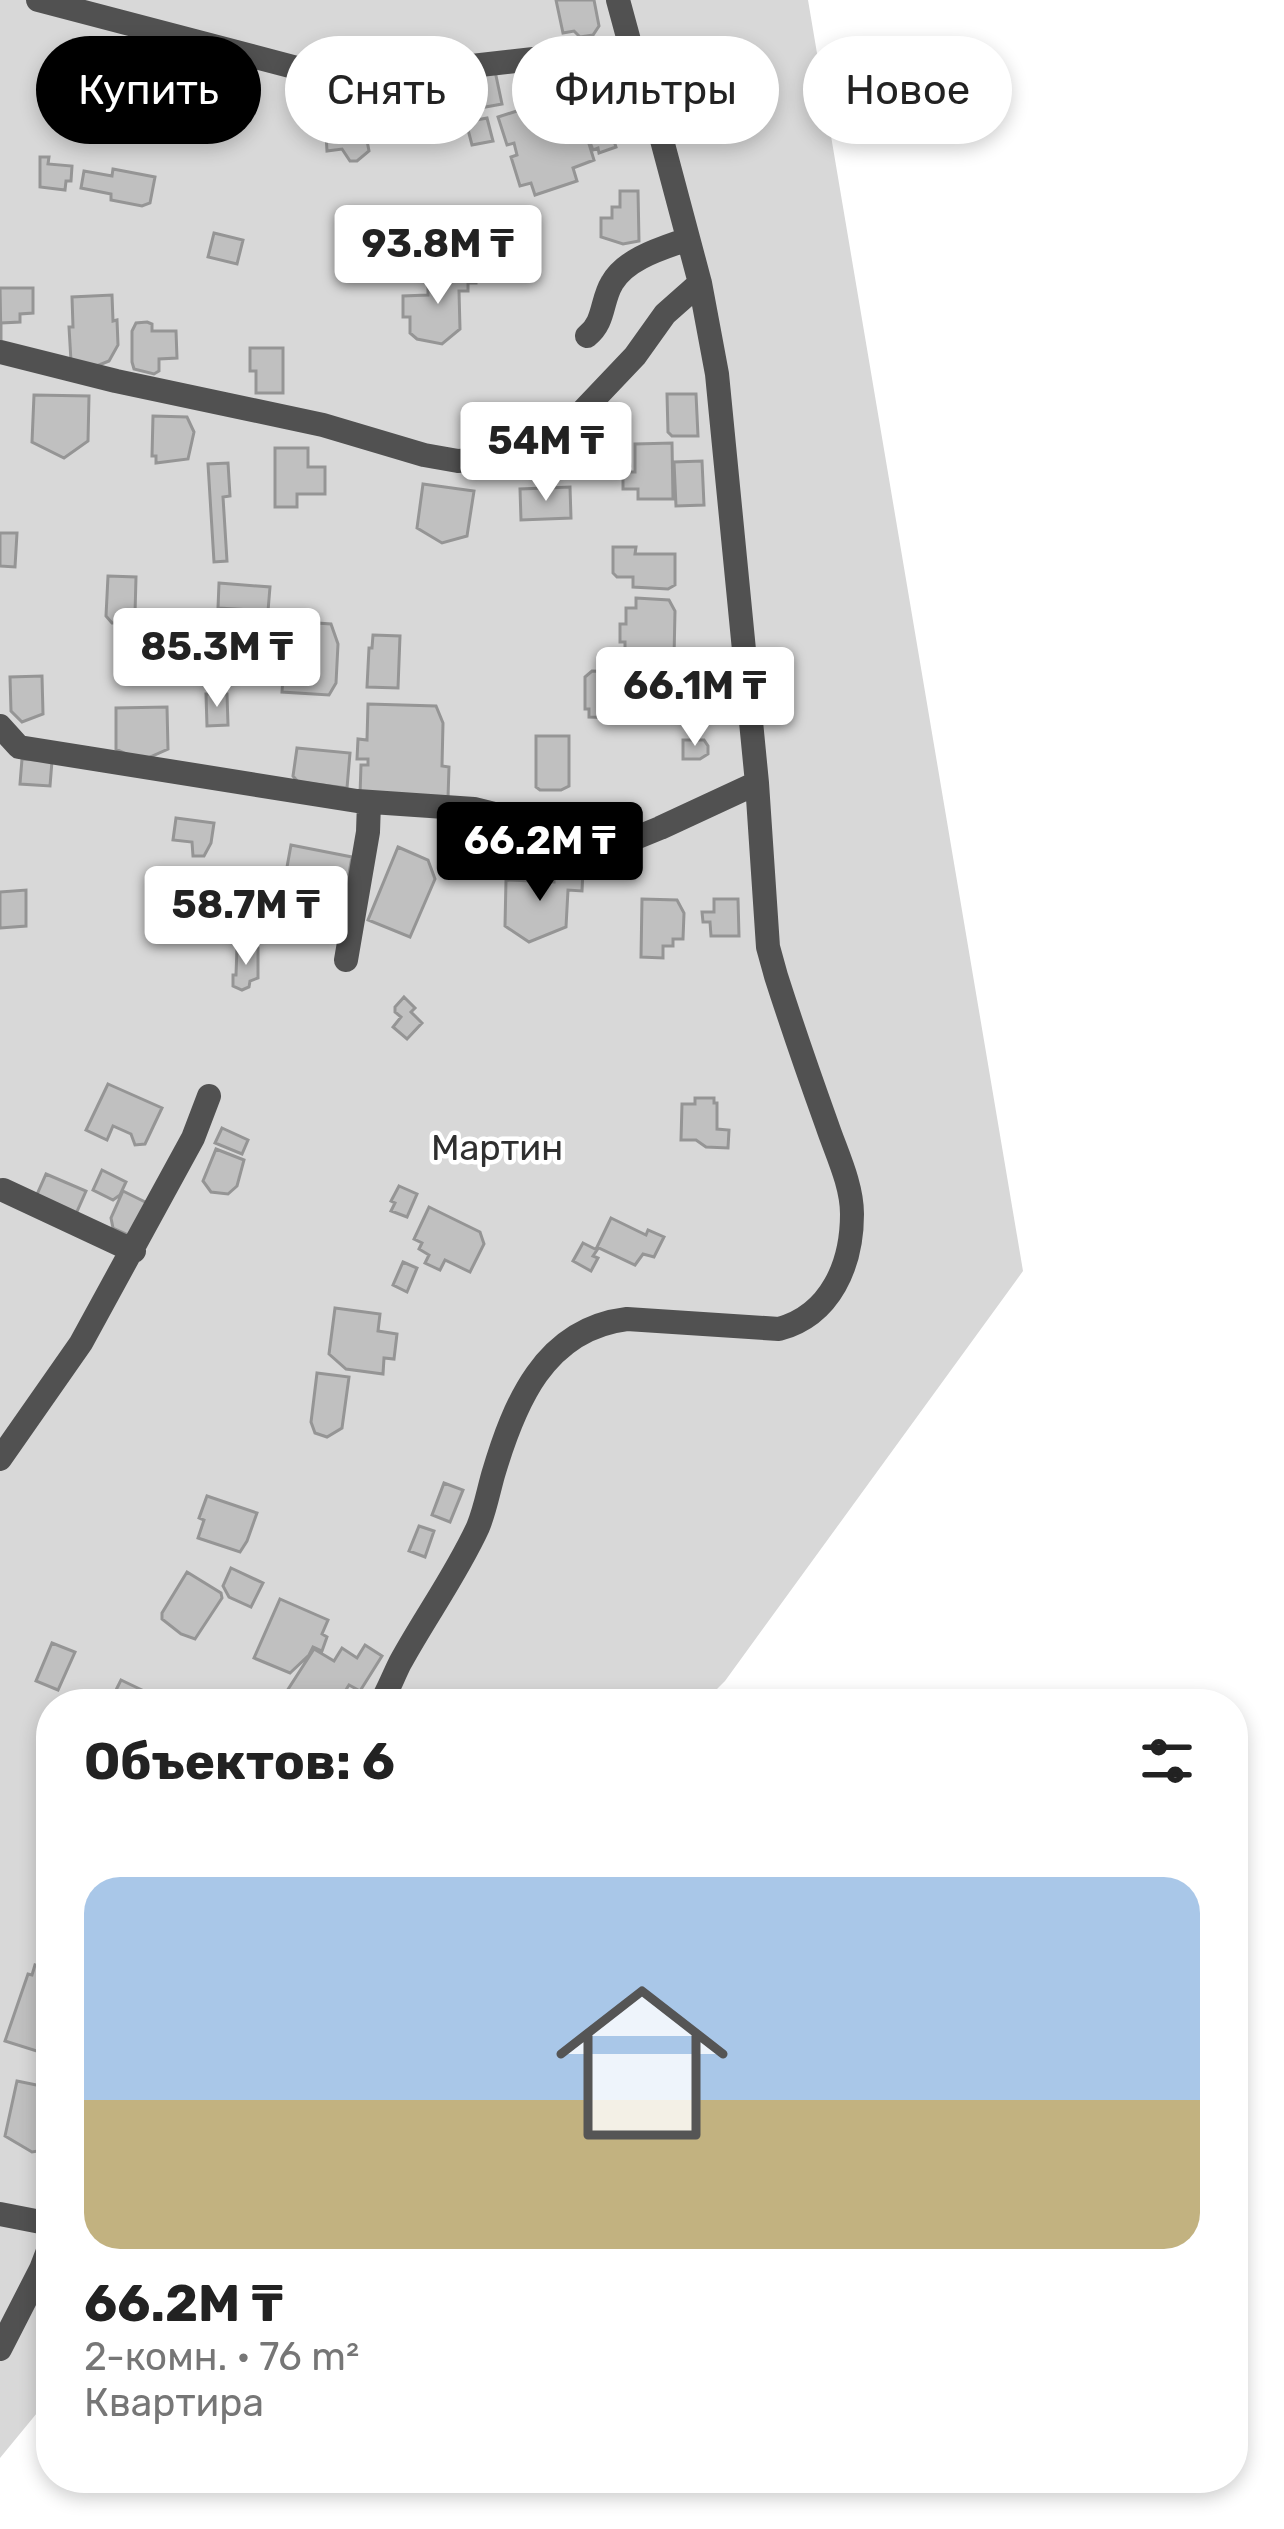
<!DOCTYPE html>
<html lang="ru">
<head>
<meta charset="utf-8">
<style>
	:root { --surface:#fff; --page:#f6f6f6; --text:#222; --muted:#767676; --accent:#000 }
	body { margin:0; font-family:Rubik,sans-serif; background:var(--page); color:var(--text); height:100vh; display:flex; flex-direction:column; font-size:45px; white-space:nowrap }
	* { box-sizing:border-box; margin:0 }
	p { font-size:39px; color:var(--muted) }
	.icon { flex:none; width:66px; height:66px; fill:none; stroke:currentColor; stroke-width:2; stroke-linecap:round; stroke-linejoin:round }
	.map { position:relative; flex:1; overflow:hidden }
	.side { position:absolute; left:36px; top:1689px; width:1212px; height:804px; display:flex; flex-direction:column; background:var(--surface); border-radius:48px; box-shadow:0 6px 18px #0003 }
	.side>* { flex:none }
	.guide { position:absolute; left:36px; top:36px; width:1212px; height:108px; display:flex; gap:24px }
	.price { position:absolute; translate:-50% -102px; padding:0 27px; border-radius:12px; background:#fff; color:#222; font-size:39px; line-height:78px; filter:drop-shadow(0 3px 6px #0008) }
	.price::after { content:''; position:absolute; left:50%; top:72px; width:36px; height:27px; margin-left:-18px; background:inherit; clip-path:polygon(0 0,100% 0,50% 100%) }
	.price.active { background:var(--accent); color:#fff }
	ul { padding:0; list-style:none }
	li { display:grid; align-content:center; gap:24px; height:636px; padding:0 48px }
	li span { display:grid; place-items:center; height:372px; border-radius:36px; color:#555 }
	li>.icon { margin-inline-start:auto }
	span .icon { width:216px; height:216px; fill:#fffc; stroke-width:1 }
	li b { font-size:51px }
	h2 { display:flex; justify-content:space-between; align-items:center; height:144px; padding:0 48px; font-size:51px }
	.chip { padding:0 42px; border-radius:54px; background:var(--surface); box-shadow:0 6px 18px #0003; font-size:42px; line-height:108px }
	.chip.active { background:var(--accent); color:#fff }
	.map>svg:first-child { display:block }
	.green { fill:#d8d8d8 }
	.building { fill:#c0c0c0; stroke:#959595; stroke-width:3 }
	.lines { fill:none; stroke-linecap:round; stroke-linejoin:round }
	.street { stroke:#515151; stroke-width:24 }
	.labels { text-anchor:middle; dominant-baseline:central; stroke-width:9; stroke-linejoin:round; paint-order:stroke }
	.park-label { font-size:36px; fill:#2f2f2f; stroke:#fff }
</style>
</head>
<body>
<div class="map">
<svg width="1284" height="2529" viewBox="0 0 1284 2529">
	<rect width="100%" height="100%" fill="#fff"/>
	<path class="green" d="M0,0h808l215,1271 -298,410 -23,23h-651v692l-51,62z"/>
	<path class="building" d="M556,0h38l5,26 -6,9 -13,2 -6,-6 -11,2z
		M81,42h21l1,3h8l2,36 -30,1z
		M130,48l42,2v7l8,1 -1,32h-7l-1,5h-20l-22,-10z
		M185,57l33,2 -1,17 -33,-1z
		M495,71l7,33 -44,8 2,10 -31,6 -9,-43z
		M394,94h15v7l10,-1v15l-33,1 -1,-16h9z
		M567,95l13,41 6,-2 8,26 -21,8 4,13 -42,14 -4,-12 -11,3 -9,-29 6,-2 -3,-12 -7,2 -9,-28z
		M342,115l1,9 20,-4 6,31 -12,10h-7l-8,-12 -15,2 -2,-33z
		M487,118l6,23 -21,4 -6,-23z
		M616,120l6,19 -8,2 2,6 -17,6 -1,-5 -5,2 -7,-18z
		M40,157h9l-1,7 24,2 -1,15h-5l-1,9 -25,-3z
		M113,169l42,8 -5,26 -8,3 -31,-6v-6l-30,-6 3,-17 28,5z
		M620,191h18l1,50 -16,3 -22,-7v-19h11v-11h8z
		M350,228l32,1 -1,14 -5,3 -26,-1z
		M214,233l29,7 -6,24 -29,-7z
		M476,271v12h-8v8h-9l1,38 -18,15 -25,-5 -7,-6v-16h-7v-21l25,-1v-22z
		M0,288h33v25l-13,1v8l-19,1v19z
		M112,295l1,26 4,-1 1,25 -9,16 -20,8 -18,-8 -2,-34h4l-1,-30z
		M147,322l5,2v7h24l1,27 -18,1v12l-5,3 -20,-5 -2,-7v-31l4,-8z
		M250,348h33v45h-27v-22h-6z
		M667,394h29l2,42h-26l-4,-4z
		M34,395l55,1 -1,45 -24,17 -32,-16z
		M153,416l34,1 7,15 -6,27 -32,4v-7h-4z
		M625,423l5,43 -26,2 -4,-42z
		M672,443l1,56h-35v-10h-15v-17h12v-28z
		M275,448h33v19h17v27h-28v13h-22z
		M702,461l2,44 -28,1 -2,-44z
		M228,463l2,33 -7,1 4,64 -13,1 -6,-98z
		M423,484l51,7 -7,45 -25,7 -25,-15z
		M570,487l1,31 -50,2 -1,-31z
		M0,533h17l-2,34 -15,-1z
		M613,547h23l-1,7h40v31l-7,4 -35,-2v-10h-16l-4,-4z
		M108,576l28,1 -1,37 -7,9h-16l-6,-7z
		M219,583l51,4 -2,24 -50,-3z
		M636,598l33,2 6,11 -1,47 -49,-4v-12h-5v-18h6v-16h10z
		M287,621l44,3 7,20 -2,39 -7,12 -47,-3z
		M373,635l27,1 -2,52 -31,-1 2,-39h3z
		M686,656h19v8h12l-1,42 -28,-1v-4h-11l1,-35 8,1z
		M592,671l54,2 -1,36h-18v3h-8v6l-30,-1v-8h-4v-32z
		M42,676l1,38 -21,8 -11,-11 -1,-34z
		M206,694h21l1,31 -21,1z
		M368,704l68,2 7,17 -1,43 7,1 -1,31 -88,-3 1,-30h7v-6h-11l1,-20 9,1z
		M167,707l1,42 -27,12 -25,-12v-41z
		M536,736h33v50l-8,4h-21l-4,-3z
		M683,740h21l4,6v8l-8,5h-17z
		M297,748l53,5 -3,35 -49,-6 -5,-6z
		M22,759l30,2 -2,25 -30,-2z
		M176,818l38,5 -3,20 -7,13h-11l-1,-14 -19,-2z
		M291,845l61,12 -14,76 -61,-11z
		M398,847l30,13 7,19 -25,58 -42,-17z
		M554,870l29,1 -1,20 -14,-1 -2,37 -37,15 -24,-16 1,-46 48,2z
		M26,890v36l-26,2v-36z
		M642,899l35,1 7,13 -1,26h-10v7h-10v12l-22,-1z
		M714,899h24l1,37h-28l-1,-14h-7l-1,-10h12z
		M237,948h21v30l-8,3 -1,6 -7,3 -9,-4v-11h3z
		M404,997l11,11 -4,4 11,11 -15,16 -14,-12 8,-10 -6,-5v-5z
		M108,1084l54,24 -17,36 -10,1 -4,-11 -18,-8 -6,14 -21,-10z
		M695,1098h19v5h3v26l12,1 -1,18 -22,-1 -10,-7h-15l1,-36h13z
		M222,1128l26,12 -6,14 -27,-11z
		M216,1149l28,11 -7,26 -9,8 -17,-2 -8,-11z
		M102,1170l24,12 -6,13 -7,5 -20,-10z
		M46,1174l40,17 -11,25 -40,-17z
		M399,1186l18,8 -10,23 -16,-6 4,-8 -4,-2z
		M123,1191l26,13 -16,33 -20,-9 -2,-10z
		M429,1207l51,25 4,12 -14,28 -25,-12 -5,10 -15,-7 4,-8 -10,-6 3,-6 -8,-4z
		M611,1218l35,17 2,-5 16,7 -10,20 -11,-3 -8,11 -38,-18z
		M583,1243l14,7 -4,6 5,2 -7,13 -18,-10z
		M403,1262l14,6 -10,24 -14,-7z
		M335,1308l45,6 -2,17 19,3 -3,25 -10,-1 -1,16 -37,-5 -17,-15z
		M317,1373l32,4 -7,51 -15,9 -12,-4 -4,-11z
		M444,1483l19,7 -13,32 -18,-7z
		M207,1496l50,17 -10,28 -7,11 -42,-14 6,-18 -5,-2z
		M419,1526l15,5 -9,26 -16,-6z
		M231,1568l32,15 -12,24 -22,-10 -6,-11z
		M187,1572l34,21 1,5 -27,41 -14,-5 -19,-15v-6z
		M280,1599l48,21 -6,14 5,3 -5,14 -9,-4 -4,8 -19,18 -36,-15z
		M52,1643l23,9 -17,38 -22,-9z
		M365,1645l17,11 -22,35 -11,-6 -12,19h-36l-16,-10 29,-45 20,12 8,-13 15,10z
		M121,1680l27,13 -5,11h-34z
		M35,1965l16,5v70l-5,14 -41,-13 23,-67 4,1z
		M17,2081l34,7v61l-19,3 -27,-16z"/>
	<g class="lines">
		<path class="street" d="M38,0l263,69 33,5 76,-1 221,-25
			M587,336c18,-14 14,-35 25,-53 14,-25 51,-35 76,-44
			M0,352l116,29 207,44 101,30 34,6 30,-2 31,-4 40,-19 76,-80 30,-42 35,-31
			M0,726l19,21 338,54 117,8 136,33 28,-5 22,-9 97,-45
			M346,960l22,-128 1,-30
			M3,1190l131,61
			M0,1459l81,-116 112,-205 16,-42
			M380,1704c8,-13 13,-27 20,-41 25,-46 56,-88 78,-136 7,-17 10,-34 15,-52 21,-71 51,-146 134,-156l152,10c52,-14 73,-65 73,-115 0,-30 -16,-62 -25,-89 -18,-50 -35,-99 -51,-149l-8,-29 -11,-164 -40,-409 -17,-91 -45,-169 -24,-66 -13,-48
			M0,2214l51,10
			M0,2349l41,-80 10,-26"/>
	</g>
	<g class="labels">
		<g class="park-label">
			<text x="497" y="1147">Мартин</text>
		</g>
	</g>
</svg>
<b class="price" style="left:438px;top:307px">93.8M ₸</b>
<b class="price" style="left:546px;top:504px">54M ₸</b>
<b class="price" style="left:217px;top:710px">85.3M ₸</b>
<b class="price" style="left:695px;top:749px">66.1M ₸</b>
<b class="price active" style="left:540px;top:904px">66.2M ₸</b>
<b class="price" style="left:246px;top:968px">58.7M ₸</b>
<div class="guide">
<a class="chip active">Купить</a>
<a class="chip">Снять</a>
<a class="chip">Фильтры</a>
<a class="chip">Новое</a>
</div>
<section class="side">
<h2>Объектов: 6<svg class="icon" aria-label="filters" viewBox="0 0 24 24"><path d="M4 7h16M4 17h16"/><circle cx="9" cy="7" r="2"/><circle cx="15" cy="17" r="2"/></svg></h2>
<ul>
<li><span style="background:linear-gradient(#a9c7e8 60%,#c2b280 0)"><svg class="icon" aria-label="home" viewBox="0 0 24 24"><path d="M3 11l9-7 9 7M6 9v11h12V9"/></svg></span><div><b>66.2M ₸</b><p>2-комн. · 76 m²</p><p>Квартира</p></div></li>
</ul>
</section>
</div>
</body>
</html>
